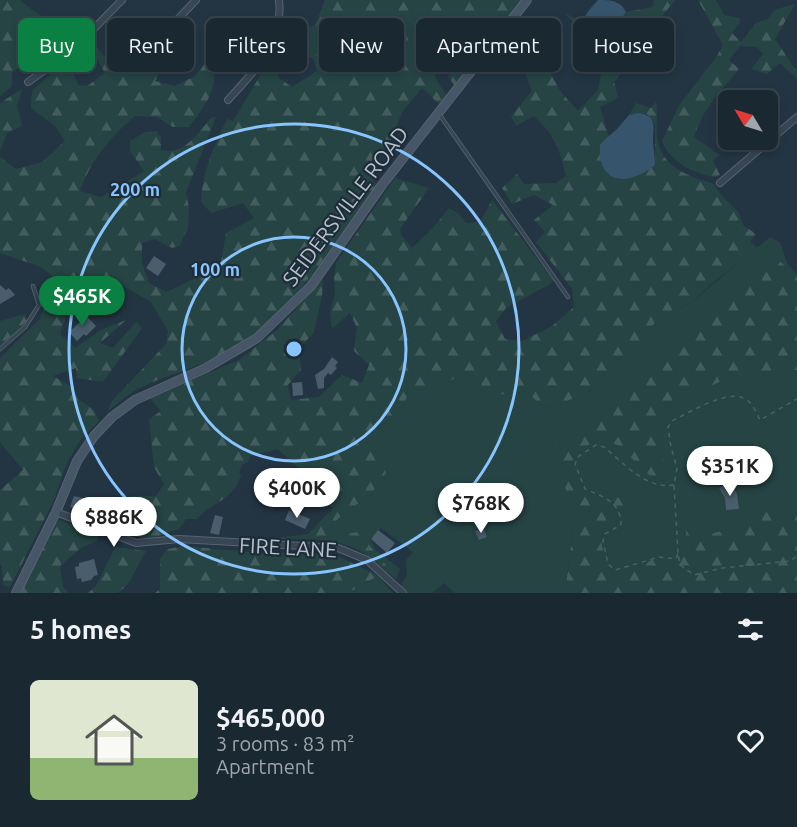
<!DOCTYPE html>
<html lang="en">
<head>
<meta charset="utf-8">
<style>
	:root { --surface:#1a2832; --page:#23303a; --text:#f1f3f6; --muted:#9fa6ac; --line:#38444d; --accent:#0b8043 }
	body { margin:0; font-family:Ubuntu,sans-serif; background:var(--page); color:var(--text); height:100vh; display:flex; flex-direction:column; font-size:22px; white-space:nowrap }
	* { box-sizing:border-box; margin:0 }
	p { font-size:20px; color:var(--muted) }
	.icon { flex:none; width:33px; height:33px; fill:none; stroke:currentColor; stroke-width:2; stroke-linecap:round; stroke-linejoin:round }
	.map { position:relative; height:593px; overflow:hidden }
	.side { display:flex; flex-direction:column; background:var(--surface); flex:1 }
	.side>* { flex:none }
	.hud { position:absolute; left:18px; top:18px; width:762px; height:54px; display:flex; gap:12px }
	.needle { width:39px; rotate:308deg }
	.controls { position:absolute; left:718px; top:90px; display:grid; gap:12px }
	.controls a { display:grid; place-items:center; width:60px; height:60px; border-radius:9px; background:var(--surface); box-shadow:0 3px 9px #0003,0 0 0 2px var(--line); font-size:30px }
	.price { position:absolute; translate:-50% -51px; padding:0 14px; border-radius:21px; background:#fff; color:#222; font-size:20px; line-height:39px; filter:drop-shadow(0 2px 3px #0008) }
	.price::after { content:''; position:absolute; left:50%; top:36px; width:18px; height:14px; margin-left:-9px; background:inherit; clip-path:polygon(0 0,100% 0,50% 100%) }
	.price.on { background:var(--accent); color:#fff }
	ul { padding:0; list-style:none }
	li { display:flex; align-items:center; gap:18px; height:150px; padding:0 30px }
	li+li { border-top:2px solid var(--line) }
	li span { display:grid; place-items:center; flex:none; width:168px; height:120px; border-radius:9px; color:#555 }
	li>.icon { margin-inline-start:auto }
	span .icon { width:72px; height:72px; fill:#fffc; stroke-width:1 }
	li b { font-size:26px }
	h2 { display:flex; justify-content:space-between; align-items:center; height:72px; padding:0 30px; font-size:26px }
	.tag { padding:0 21px; border-radius:9px; background:var(--surface); box-shadow:0 3px 9px #0003,0 0 0 2px var(--line); font-size:21px; line-height:54px }
	.tag.on { background:var(--accent); color:#fff }
	.map>svg:first-child { display:block }
	.green { fill:#264444 }
	.forest { fill:url(#forest-firs) }
	.water { fill:#36546c }
	.building { fill:#495d6c }
	.lines { fill:none; stroke-linecap:round; stroke-linejoin:round }
	.lane-casing { stroke:#566470; stroke-width:4.5 }
	.street-casing { stroke:#566470; stroke-width:8 }
	.secondary-casing { stroke:#566470; stroke-width:10 }
	.path { stroke:#466261; stroke-width:1.5; stroke-dasharray:4.5 4.5; stroke-linecap:butt }
	.lane { stroke:#384653; stroke-width:3 }
	.street { stroke:#384653; stroke-width:6 }
	.secondary { stroke:#465666; stroke-width:8 }
	.ring { fill:none; stroke:#88c5ff; stroke-width:3 }
	.labels { text-anchor:middle; dominant-baseline:central; stroke-width:4.5; stroke-linejoin:round; paint-order:stroke }
	.street-label { font-size:21px; fill:#b5c1cd; stroke:#1d2c38 }
	.centre { fill:#88c5ff; stroke:#1d2c38; stroke-width:3 }
	.ring-label { font-size:18px; text-anchor:middle; font-weight:bold; fill:#88c5ff; stroke:#1d2c38; stroke-width:4.5; stroke-linejoin:round; paint-order:stroke }
</style>
</head>
<body>
<div class="map">
<svg width="797" height="593" viewBox="0 0 797 593">
	<defs>
		<pattern id="forest-firs" width="22" height="20" patternUnits="userSpaceOnUse" patternTransform="scale(1.5)"><rect width="22" height="20" fill="#264444"/><path d="M5 1l3.5 6h-7zM16 11l3.5 6h-7z" fill="#435d5e"/></pattern>
	</defs>
	<rect width="100%" height="100%" fill="#233543"/>
	<path class="green" d="M770,237l10,5 7,21 10,11 -25,-18 25,48v289h-200l-39,-139 16,69 -9,70h-110l-11,-10 -12,10h-26l-5,-8 6,-10 -1,-15 7,-8 -32,-24 -11,11 6,11 24,19 -4,10 -13,-10 3,-4 -41,-31 -15,-7 10,-10 31,-23 -1,-62 31,-18 6,-18h24l26,-20 48,19 22,-4 16,16 12,-1 33,-14 54,-41 5,-17 12,-18 30,-12z
		M378,576l15,17h-45z"/>
	<path class="forest" d="M0,0h20l15,12 24,14 12,16 -17,15 -27,3 -15,13v13l-12,10z
		M325,0h196l-67,85 -6,-9 17,-22 -6,-6 -21,-2c-10,18 -4,34 9,49l-7,10 -18,-17 -20,24 -12,30 -23,28 10,17c-45,58 -84,127 -150,165 -30,17 -64,23 -93,39 -9,6 -18,13 -26,20l3,-9 55,-58 2,-13 -17,-29 -28,-16h-9l-28,20 -8,1 -10,4 -8,23 15,14 26,-18 25,-10 -26,23 13,5 23,-26 6,6 -39,54 -26,-4 -1,-10 -23,8 19,11 6,12 16,11 5,11 -18,18 -14,23 -14,40 -43,85 -7,-2 -1,-18 -2,-3v-74l23,-20 -23,-28v-84l40,-39 4,-11 20,-13 -13,-20 -10,-8 -41,-14v-96l16,12 26,-7 23,-21 -10,-15 -24,-18 1,-17 36,-33 10,27 9,1 18,-13 -14,-24 3,-5 16,19 17,6 9,-6 16,-7 12,8 -9,17 20,5 20,-10 14,-18c15,24 -5,50 -20,69h-16l-16,-10 -22,-1c-26,22 -44,44 -55,75l21,6 43,-26 -14,-20v-10l15,-9 12,-1 4,6v13c23,6 37,-17 50,-32l5,-1 -30,75 3,16 -1,20 -9,18 -7,2 -17,-9 -13,4v19l7,21 18,9 33,-16 21,-14 5,-29 28,-15 -11,-15 -32,10 -10,-11c1,-30 13,-56 26,-83l6,2c13,-20 23,-41 38,-61l8,18 13,9 25,-16 -4,-13 -35,-7 12,-18 25,-8z
		M654,0h21l-15,19 -18,19 -9,21 -19,23 4,16 -18,9 9,30 -9,7c2,17 4,27 19,36l36,-15v-40l-8,-11 -8,-1 -10,2 7,-12 15,5 5,-6c2,13 0,22 1,34 2,31 32,40 57,48l7,11 18,18 4,12 13,9 -6,8 8,6 -42,32 -27,24 -30,12 -12,18 -5,17 -22,19 -32,22 -33,14 -12,1 -17,-16 -21,4 -15,-5 -14,8 -19,-22 -26,20h-24l-6,18 -31,18 16,41 -15,21 -31,23 -10,10 15,7 13,-2 28,33 -3,4c-33,-36 -72,-29 -116,-30l41,-5 25,-26 -22,-15 -23,14 -8,-10 23,-25 -25,-23 -28,7 -2,6 -6,3 -3,7 2,4c-12,28 -26,23 -44,43h-11l-7,10c-10,3 -22,9 -32,9 -12,1 -42,-10 -48,-20l8,-12 25,-10h24l8,-12 -10,-17 -5,-48 12,-8 -11,-13 89,-38 37,-29 47,-52 -1,17 -8,36 -15,17 2,21 -13,15 3,15 28,-3 23,-22 20,8 7,-18 -15,-14 3,-23 -7,-15 -18,16 -2,-17 5,-17 -1,-18 2,-14 59,-85 34,10 -29,41 2,7 10,12 21,-20 16,-20 10,6 7,9 14,-1 12,-22 61,80 -3,4 -44,24 -10,13 9,18 17,2 30,-15 22,-19 -2,-18 -36,-47 9,-10 -11,-12 19,-15 -19,-10 -22,9 -10,-16 15,-14 7,10 32,-1 10,-7c-8,-30 -9,-38 -32,-60l-18,10 -5,-10 21,-25 -7,-19 20,-10 15,29 18,20 20,-21 6,-31 -39,-46 18,10 5,5 17,2 18,-13 3,-5 27,-5z
		M698,0h18l8,15 16,3v4l-8,11 9,9 15,-19 12,-4 6,-9 21,-6 -20,35 22,33v7l-17,-16 -13,11 -16,-5 12,-15 -6,-7 -17,-1 -11,14 10,9c-19,23 -36,39 -45,68l25,18 -6,6 7,14 -5,2c-22,-4 -44,-14 -53,-36l18,-37 37,-48 6,-11z
		M22,89l-5,17 5,20 -15,7 -7,19v-49z
		M772,256l25,18v96c-18,6 -36,0 -55,2 -7,1 -14,6 -21,9 -27,12 -51,29 -72,50l11,20 9,25 -7,5 -13,-6 -31,-30 -19,-4 -16,6 -8,11 2,17 16,15 16,3 18,9 2,8 -23,18 -6,10 9,38 17,-1 36,-21 22,1 3,-14 -3,-26 23,20 14,-4 41,-20 35,1v81h-232l9,-70 -19,-77 39,-22 7,-16z
		M25,314l2,6 -8,10 -19,15v-24z
		M58,520l40,14 -1,7 -16,7 -21,18 3,21 6,6h-48z
		M185,546l75,7 47,-1 31,4 40,20 -30,17h-193l5,-4v-30l7,-10z
		M115,547l31,4 -18,33 -10,9h-30l8,-7z"/>
	<path class="water" d="M598,0c12,0 22,0 28,12 -6,11 -22,20 -34,20l-9,-9c2,-10 8,-15 15,-23z
		M638,113c18,2 16,12 15,26 0,9 2,17 2,26 -27,22 -58,20 -55,-21l17,-15 12,-14z"/>
	<path class="building" d="M154,256l12,8 -8,12 -12,-8z
		M99,278l6,7 -7,7 -7,-7z
		M47,284l9,11 -11,8 -6,-13z
		M0,285l6,5 3,-2 6,7 -15,9z
		M82,311l14,15 -10,10 -2,-2 -7,7 -8,-9 11,-10 -5,-5z
		M332,357l6,5 -3,4 2,2 -6,7 -3,-2 -4,5v10l-6,1 -3,-14 9,-6z
		M302,382l1,13 -10,1 -1,-13z
		M731,482l6,12 2,15 -13,1 -1,-12 -6,-10z
		M74,496l18,4 -3,8 7,2 -1,5 -25,-8z
		M289,510l21,9 -5,10 -20,-9z
		M215,515l8,2 -4,18 -9,-2z
		M483,527l4,10 -8,3 -4,-9z
		M378,530l17,13 -8,10 -16,-14z
		M94,559l4,16 -4,1 -3,4 -9,2 -1,-4 -4,1 -2,-12 4,-1v-3z"/>
	<g class="lines">
		<g class="lane-casing">
			<path id="lane" d="M439,114l129,183
				M0,349l25,-22 14,-22 -6,-19"/>
		</g>
		<g class="street-casing">
			<path id="street" d="M140,59l56,-59
				M28,82l45,-32 49,-50
				M228,100c27,-30 56,-56 51,-100
				M720,183l77,-66
				M56,512l80,31 43,-4 159,9 29,12 36,33"/>
		</g>
		<g class="secondary-casing">
			<path id="secondary" d="M16,593l40,-81 21,-51 17,-25 18,-19 23,-17 71,-32 51,-30 54,-52 71,-101 145,-185"/>
		</g>
		<path class="path" d="M674,485c-28,5 -50,-22 -70,-38l-8,-2 -17,11 -4,8 10,25c19,8 36,13 36,36l-16,9 -2,7 5,23 7,6 44,-13 17,2 2,-6 2,12 14,10 28,-7 68,-7 7,-5
			M678,553l-4,-68 3,-17 -6,-21 -3,-20 4,-6c16,-8 54,-31 71,-23 9,3 13,14 17,22l37,-21"/>
		<use href="#lane" class="lane"/>
		<use href="#street" class="street"/>
		<use href="#secondary" class="secondary"/>
	</g>
	<g class="ring">
		<circle cx="294" cy="349" r="112"/>
		<circle cx="294" cy="349" r="225"/>
	</g>
	<g class="labels">
		<g class="street-label">
			<text transform="translate(345 206) rotate(-53)">SEIDERSVILLE ROAD</text>
			<text transform="translate(288 547) rotate(3)">FIRE LANE</text>
		</g>
	</g>
	<circle cx="294" cy="349" r="9" class="centre"/>
	<g class="ring-label">
		<text x="135" y="196">200 m</text>
		<text x="215" y="276">100 m</text>
	</g>
</svg>
<div class="controls">
<a><svg class="needle" viewBox="-14 -14 28 28"><path d="M0-13l5 13h-10z" fill="#e53935"/><path d="M0 13l5-13h-10z" fill="#9fa6ac"/></svg></a>
</div>
<b class="price on" style="left:82px;top:327px">$465K</b>
<b class="price" style="left:730px;top:497px">$351K</b>
<b class="price" style="left:297px;top:519px">$400K</b>
<b class="price" style="left:481px;top:534px">$768K</b>
<b class="price" style="left:114px;top:548px">$886K</b>
<div class="hud">
<a class="tag on">Buy</a>
<a class="tag">Rent</a>
<a class="tag">Filters</a>
<a class="tag">New</a>
<a class="tag">Apartment</a>
<a class="tag">House</a>
</div>
</div>
<section class="side">
<h2>5 homes<svg class="icon" aria-label="filters" viewBox="0 0 24 24"><path d="M4 7h16M4 17h16"/><circle cx="9" cy="7" r="2"/><circle cx="15" cy="17" r="2"/></svg></h2>
<ul>
<li><span style="background:linear-gradient(#dfe7d0 65%,#8fb573 0)"><svg class="icon" aria-label="home" viewBox="0 0 24 24"><path d="M3 11l9-7 9 7M6 9v11h12V9"/></svg></span><div><b>$465,000</b><p>3 rooms · 83 m²</p><p>Apartment</p></div><svg class="icon" aria-label="heart" viewBox="0 0 24 24"><path d="M12 20l-8-8c-3-5 5-10 8-4 3-6 11-1 8 4z"/></svg></li>
</ul>
</section>
</body>
</html>
